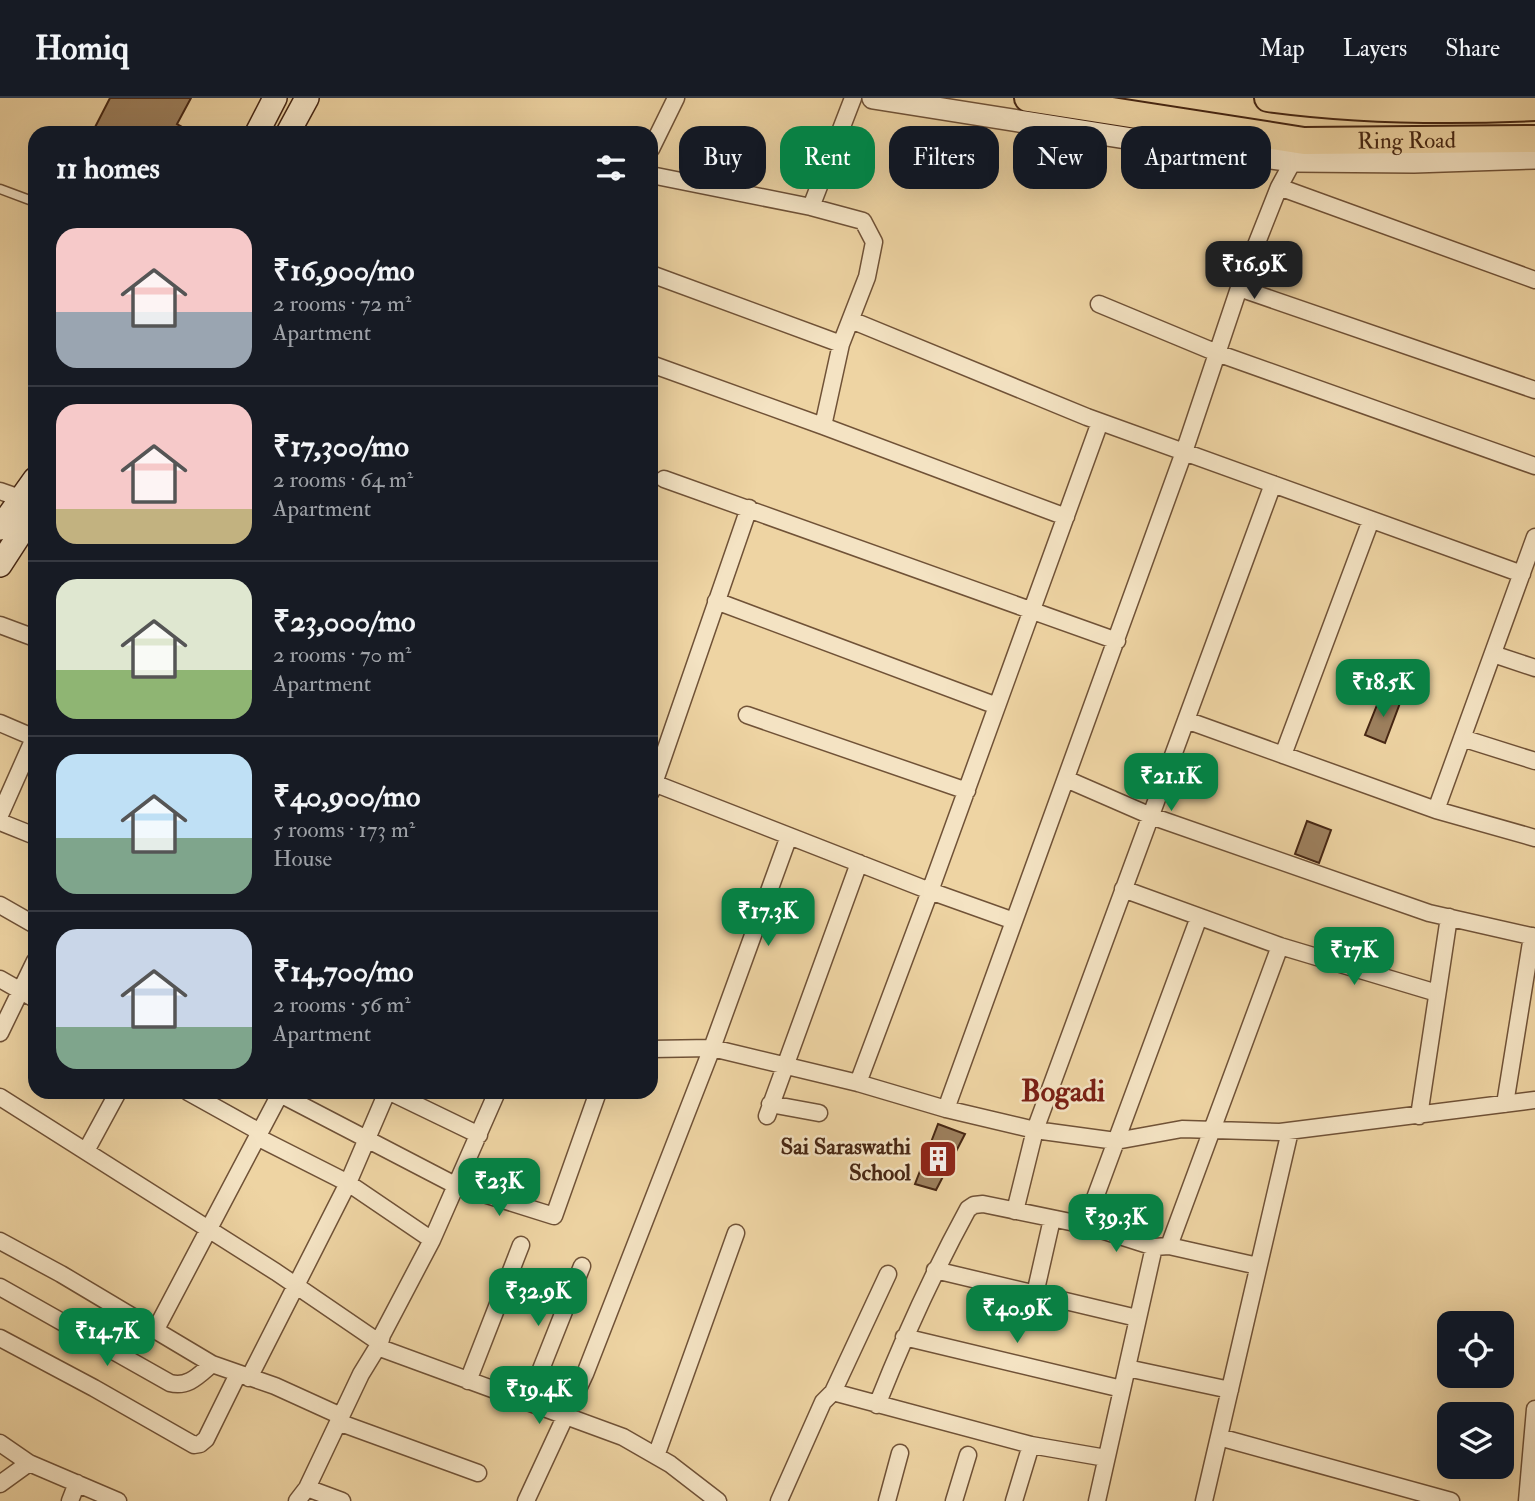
<!DOCTYPE html>
<html lang="en">
<head>
<meta charset="utf-8">
<style>
	:root { --surface:#171b24; --page:#242831; --text:#f1f3f6; --muted:#9ea1a6; --line:#363941; --accent:#0b8043 }
	body { margin:0; font-family:"IM FELL Double Pica",serif; background:var(--page); color:var(--text); height:100vh; display:flex; flex-direction:column; font-size:26px; white-space:nowrap }
	* { box-sizing:border-box; margin:0 }
	p { font-size:23px; color:var(--muted) }
	.icon { flex:none; width:38px; height:38px; fill:none; stroke:currentColor; stroke-width:2; stroke-linecap:round; stroke-linejoin:round }
	.map { position:relative; flex:1; overflow:hidden }
	.drawer { position:absolute; left:28px; top:28px; width:630px; height:973px; display:flex; flex-direction:column; background:var(--surface); border-radius:21px; box-shadow:0 7px 28px #0002 }
	.drawer>* { flex:none }
	.guide { position:absolute; left:679px; top:28px; width:665px; height:63px; display:flex; gap:14px }
	.tools { position:absolute; left:1437px; top:1213px; display:grid; gap:14px }
	.tools a { display:grid; place-items:center; width:77px; height:77px; border-radius:14px; background:var(--surface); box-shadow:0 7px 28px #0002; font-size:35px }
	.price { position:absolute; translate:-50% -60px; padding:0 16px; border-radius:14px; background:var(--accent); color:#fff; font-size:23px; line-height:46px; filter:drop-shadow(0 2px 4px #0008) }
	.price::after { content:''; position:absolute; left:50%; top:42px; width:21px; height:16px; margin-left:-10px; background:inherit; clip-path:polygon(0 0,100% 0,50% 100%) }
	.price.on { background:#222; color:#fff }
	ul { padding:0; list-style:none }
	li { display:flex; align-items:center; gap:21px; height:175px; padding:0 28px }
	li+li { border-top:2px solid var(--line) }
	li span { display:grid; place-items:center; flex:none; width:196px; height:140px; border-radius:21px; color:#555 }
	li>.icon { margin-inline-start:auto }
	span .icon { width:84px; height:84px; fill:#fffc; stroke-width:1 }
	li b { font-size:30px }
	h2 { display:flex; justify-content:space-between; align-items:center; height:84px; padding:0 28px; font-size:30px }
	.pill { padding:0 24px; border-radius:21px; background:var(--surface); box-shadow:0 7px 28px #0002; font-size:24px; line-height:63px }
	.pill.on { background:var(--accent); color:#fff }
	header { display:flex; align-items:center; gap:42px; box-sizing:border-box; height:98px; padding:0 35px; background:var(--surface); border-bottom:2px solid var(--line) }
	header strong { font-size:33px }
	nav { display:flex; gap:38px; margin-inline-start:auto; font-size:24px }
	.map>svg:first-child { display:block }
	.building { fill:#9d805e; stroke:#462613; stroke-width:2 }
	.lines { fill:none; stroke-linecap:round; stroke-linejoin:round }
	.service-casing { stroke:#705237; stroke-width:11 }
	.minor-casing { stroke:#705237; stroke-width:19 }
	.tertiary-casing { stroke:#705237; stroke-width:24 }
	.secondary-casing { stroke:#462613; stroke-width:26 }
	.trunk-casing { stroke:#462613; stroke-width:30 }
	.service { stroke:#f4e3c3; stroke-width:8 }
	.minor { stroke:#f4e3c3; stroke-width:16 }
	.tertiary { stroke:#f4e3c3; stroke-width:21 }
	.secondary { stroke:#f4e3c3; stroke-width:23 }
	.trunk { stroke:#eed4a3; stroke-width:26 }
	.labels { text-anchor:middle; dominant-baseline:central; stroke-width:5; stroke-linejoin:round; paint-order:stroke }
	.street-label { font-size:23px; fill:#462613; stroke:#f4e3c3 }
	.poi-label { font-size:23px; font-weight:bold; fill:#462613; stroke:#f4e3c3; text-anchor:end }
	.district-label { font-size:30px; font-weight:bold; fill:#7a1f14; stroke:#f4e3c3 }
</style>
</head>
<body>
<header>
<strong>Homiq</strong>
<nav><a>Map</a><a>Layers</a><a>Share</a></nav>
</header>
<div class="map">
<svg width="1535" height="1403" viewBox="0 0 1535 1403">
	<rect width="100%" height="100%" fill="#eed4a3"/>
	<filter id="stains"><feTurbulence type="fractalNoise" baseFrequency=".00286" numOctaves="4"/><feColorMatrix values="0 0 0 0 .2 0 0 0 0 .09 0 0 0 0 .02 0 0 0 .5 -.17"/></filter>
	<radialGradient id="worn" r=".72"><stop offset=".6" stop-color="#630" stop-opacity="0"/><stop offset="1" stop-color="#630" stop-opacity=".3"/></radialGradient>
	<path class="building" d="M110,0h81l-14,26 16,9h-101z
		M1381,597l19,8 -15,40 -20,-8z
		M1307,723l24,9 -12,33 -24,-9z
		M938,1026l27,10 -29,56 -21,-6z"/>
	<g class="lines">
		<g class="service-casing">
			<path id="service" d="M0,91l35,13"/>
		</g>
		<g class="minor-casing">
			<path id="minor" d="M651,51l25,-51
				M651,77l160,32
				M1279,89l256,93
				M651,176l190,70
				M1239,190l296,102
				M1099,206l118,49 318,113
				M851,222l236,97 435,157
				M651,266l172,62 243,91
				M823,328l18,-82 26,-67 7,-35 -11,-21 -52,-14 42,-109
				M664,381l453,162
				M0,393l20,7
				M716,503l281,105
				M0,527l35,13
				M1493,556l42,14
				M747,617l220,76
				M1186,622l250,90 99,28
				M0,625l35,15
				M1462,640l73,23
				M1283,657l88,-235
				M1066,681l85,37 278,97 106,24
				M651,684l279,109 84,30
				M651,694l98,-284
				M1436,712l99,-273
				M0,717l35,-79
				M0,724l35,14
				M1123,791l157,57 -111,300
				M0,807l35,20
				M1280,848l157,47
				M0,881l35,20
				M0,935l35,-72
				M651,951l61,-1 146,35 88,26 89,21 81,11 66,-12 98,3 255,-32
				M858,985l72,-192 170,-469
				M188,994l72,40
				M390,994l89,43
				M280,996l175,91 99,31 44,-124
				M0,999l276,175 104,71 3,6 240,88 47,27 48,37
				M770,1006l49,9
				M1505,1006l27,-168
				M946,1011l238,-657 55,-164 40,-101 19,-35
				M767,1018l92,-253
				M1419,1018l30,-199
				M257,1039l91,46 84,57
				M86,1053l32,-59
				M1015,1113l20,-81 238,-646
				M1085,1127l114,-308
				M0,1143l61,33 151,90 63,22 66,30
				M935,1172l202,48
				M0,1189l170,96c18,5 29,-8 42,-19
				M1035,1196l17,-75
				M155,1233l126,-239
				M904,1239l218,52
				M0,1240l94,50 100,57 6,-1 6,-5 32,-65
				M1127,1270l103,22
				M249,1280l99,-195 39,-91
				M468,1283l53,-136
				M833,1294l55,-118
				M528,1304l54,-136
				M877,1307c27,-68 56,-132 91,-196l6,-4 9,-1 102,21 69,22 15,-1 89,20
				M338,1324l140,51
				M1219,1339l232,64
				M0,1345l29,20 89,38
				M656,1358l80,-223
				M0,1386l29,-21
				M307,1390l35,13
				M70,1403l7,-18
				M297,1403l10,-13 54,-114 19,-31 2,-8 50,-95 65,-148
				M526,1403l59,-127 127,-326 77,-212
				M779,1403l44,-99 10,-10 198,53 75,13
				M887,1403l13,-48
				M954,1403l14,-46
				M1014,1403l17,-56
				M1097,1403l57,-254
				M1204,1403l86,-370
				M1527,1403l8,-92"/>
		</g>
		<g class="tertiary-casing">
			<path id="tertiary" d="M873,0l291,46 130,17 120,1 121,-4"/>
		</g>
		<g class="secondary-casing">
			<path id="secondary" d="M257,35l18,-35
				M288,35l19,-35
				M0,430l35,-49
				M0,467l35,-54"/>
		</g>
		<g class="trunk-casing">
			<g id="trunk">
				<path id="s1" d="M1028,0l276,43 231,-2"/>
				<path d="M1268,0c89,12 178,13 267,9"/>
			</g>
		</g>
		<use href="#service" class="service"/>
		<use href="#minor" class="minor"/>
		<use href="#tertiary" class="tertiary"/>
		<use href="#secondary" class="secondary"/>
		<use href="#trunk" class="trunk"/>
	</g>
	<defs>
		<g id="building-square" transform="scale(2.0125)"><rect x="-9" y="-9" width="18" height="18" rx="4" fill="#8f2418" stroke="#f4e3c3"/><path d="M-4-6H4V6H1V3H-1V6H-4ZM-2.5-4.3h1.7v1.8h-1.7ZM.8-4.3h1.7v1.8H.8ZM-2.5-1h1.7V.8h-1.7ZM.8-1h1.7V.8H.8Z" fill="#fff"/></g>
	</defs>
	<g fill-rule="evenodd">
		<use href="#building-square" x="938" y="1061"/>
	</g>
	<g class="labels">
		<g class="street-label">
			<text stroke="none"><textPath href="#s1" startOffset="382">Ring Road</textPath></text>
		</g>
		<g class="poi-label">
			<text x="911" y="1048">Sai Saraswathi<tspan x="911" dy="26">School</tspan></text>
		</g>
		<g class="district-label">
			<text x="1063" y="993">Bogadi</text>
		</g>
	</g>
	<rect width="100%" height="100%" filter="url(#stains)"/>
	<rect width="100%" height="100%" fill="url(#worn)"/>
</svg>
<div class="tools">
<a><svg class="icon" aria-label="locate" viewBox="0 0 24 24"><circle cx="12" cy="12" r="6"/><path d="M12 2v4M12 18v4M2 12h4M18 12h4"/></svg></a>
<a><svg class="icon" aria-label="layers" viewBox="0 0 24 24"><path d="M12 4l9 5-9 5-9-5zM3 14l9 5 9-5"/></svg></a>
</div>
<b class="price on" style="left:1254px;top:203px">₹16.9K</b>
<b class="price" style="left:1383px;top:621px">₹18.5K</b>
<b class="price" style="left:1171px;top:715px">₹21.1K</b>
<b class="price" style="left:768px;top:850px">₹17.3K</b>
<b class="price" style="left:1354px;top:889px">₹17K</b>
<b class="price" style="left:499px;top:1120px">₹23K</b>
<b class="price" style="left:1116px;top:1156px">₹39.3K</b>
<b class="price" style="left:538px;top:1230px">₹32.9K</b>
<b class="price" style="left:1017px;top:1247px">₹40.9K</b>
<b class="price" style="left:107px;top:1270px">₹14.7K</b>
<b class="price" style="left:539px;top:1328px">₹19.4K</b>
<div class="guide">
<a class="pill">Buy</a>
<a class="pill on">Rent</a>
<a class="pill">Filters</a>
<a class="pill">New</a>
<a class="pill">Apartment</a>
</div>
<section class="drawer">
<h2>11 homes<svg class="icon" aria-label="filters" viewBox="0 0 24 24"><path d="M4 7h16M4 17h16"/><circle cx="9" cy="7" r="2"/><circle cx="15" cy="17" r="2"/></svg></h2>
<ul>
<li><span style="background:linear-gradient(#f6c9c9 60%,#9aa5b1 0)"><svg class="icon" aria-label="home" viewBox="0 0 24 24"><path d="M3 11l9-7 9 7M6 9v11h12V9"/></svg></span><div><b>₹16,900/mo</b><p>2 rooms · 72 m²</p><p>Apartment</p></div></li>
<li><span style="background:linear-gradient(#f6c9c9 75%,#c2b280 0)"><svg class="icon" aria-label="home" viewBox="0 0 24 24"><path d="M3 11l9-7 9 7M6 9v11h12V9"/></svg></span><div><b>₹17,300/mo</b><p>2 rooms · 64 m²</p><p>Apartment</p></div></li>
<li><span style="background:linear-gradient(#dfe7d0 65%,#8fb573 0)"><svg class="icon" aria-label="home" viewBox="0 0 24 24"><path d="M3 11l9-7 9 7M6 9v11h12V9"/></svg></span><div><b>₹23,000/mo</b><p>2 rooms · 70 m²</p><p>Apartment</p></div></li>
<li><span style="background:linear-gradient(#bfe0f5 60%,#7fa58c 0)"><svg class="icon" aria-label="home" viewBox="0 0 24 24"><path d="M3 11l9-7 9 7M6 9v11h12V9"/></svg></span><div><b>₹40,900/mo</b><p>5 rooms · 173 m²</p><p>House</p></div></li>
<li><span style="background:linear-gradient(#c9d6e8 70%,#7fa58c 0)"><svg class="icon" aria-label="home" viewBox="0 0 24 24"><path d="M3 11l9-7 9 7M6 9v11h12V9"/></svg></span><div><b>₹14,700/mo</b><p>2 rooms · 56 m²</p><p>Apartment</p></div></li>
</ul>
</section>
</div>
</body>
</html>
